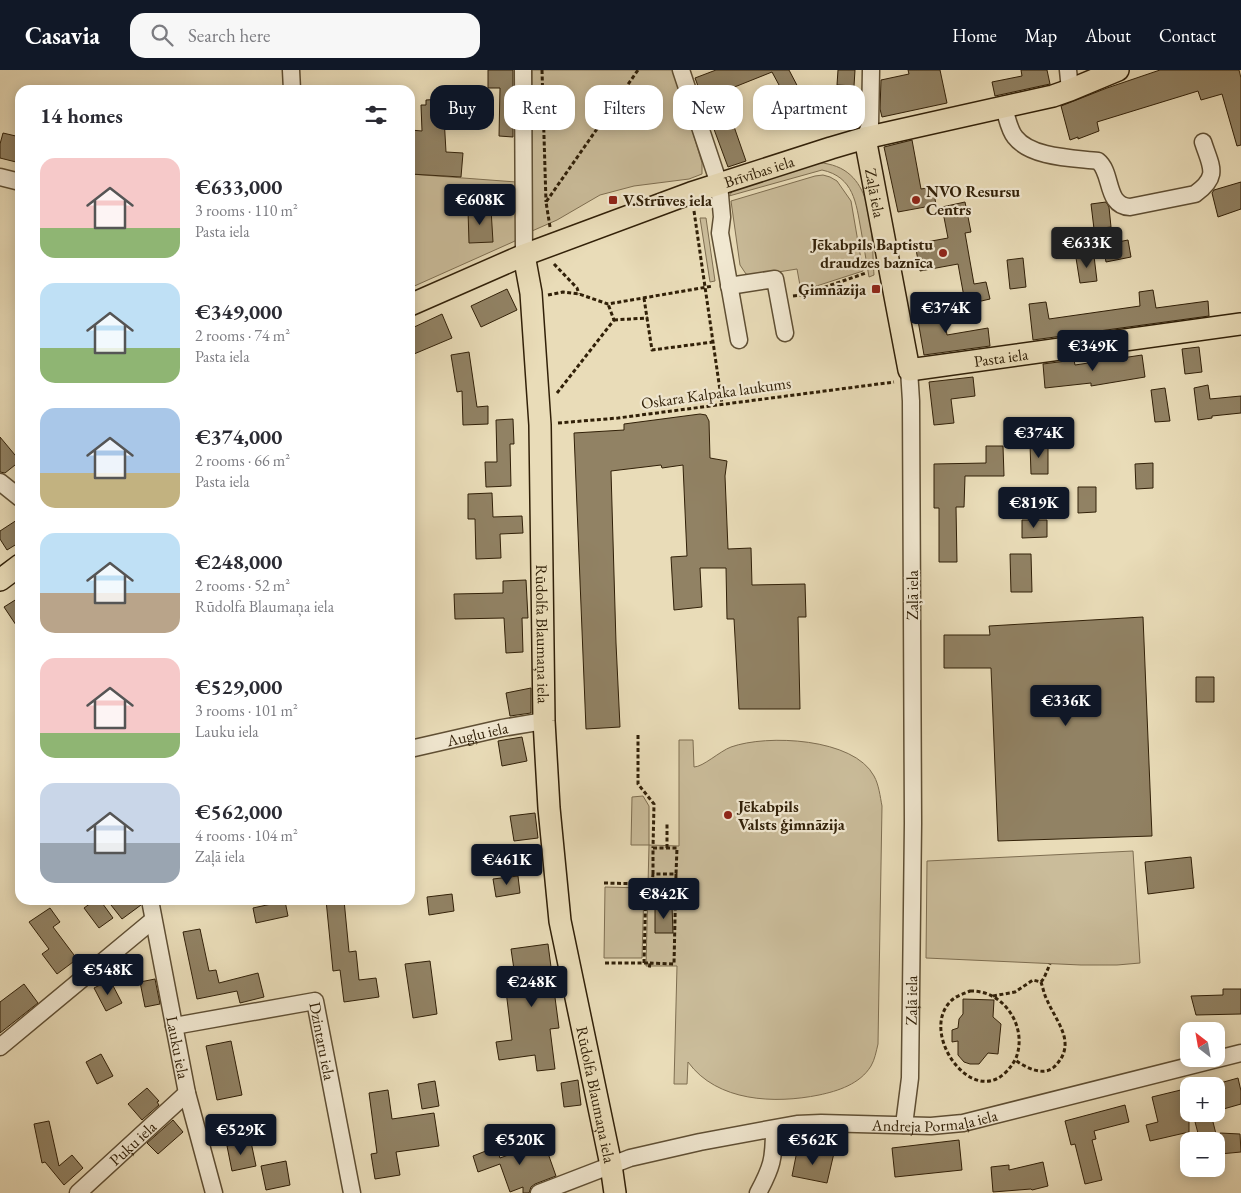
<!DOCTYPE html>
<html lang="en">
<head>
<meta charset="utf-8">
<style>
	:root { --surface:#fff; --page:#f7f7f7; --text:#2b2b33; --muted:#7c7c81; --accent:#111827 }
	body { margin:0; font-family:"EB Garamond",serif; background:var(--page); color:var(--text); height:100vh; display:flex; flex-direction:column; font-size:19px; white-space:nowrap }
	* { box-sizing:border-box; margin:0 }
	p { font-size:16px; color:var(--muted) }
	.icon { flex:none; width:28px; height:28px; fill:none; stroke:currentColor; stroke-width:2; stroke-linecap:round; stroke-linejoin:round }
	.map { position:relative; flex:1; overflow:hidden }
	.panel { position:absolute; left:15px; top:15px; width:400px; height:820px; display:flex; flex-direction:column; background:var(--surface); border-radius:15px; box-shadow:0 2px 12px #0003 }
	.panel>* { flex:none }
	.top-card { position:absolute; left:430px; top:15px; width:475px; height:45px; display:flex; gap:10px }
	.needle { width:32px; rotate:329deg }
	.fabs { position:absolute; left:1180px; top:952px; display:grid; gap:10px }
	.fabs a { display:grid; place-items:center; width:45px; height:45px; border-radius:10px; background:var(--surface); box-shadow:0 2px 12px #0003; font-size:25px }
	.price { position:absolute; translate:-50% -42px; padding:0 11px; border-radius:5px; background:var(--accent); color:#fff; font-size:16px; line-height:32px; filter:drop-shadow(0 1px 2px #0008) }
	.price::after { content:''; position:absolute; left:50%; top:30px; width:15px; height:11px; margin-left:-8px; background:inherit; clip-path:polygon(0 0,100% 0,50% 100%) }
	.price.selected { background:#222; color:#fff }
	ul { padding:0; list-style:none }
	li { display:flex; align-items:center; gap:15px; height:125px; padding:0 25px }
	li span { display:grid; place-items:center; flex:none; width:140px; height:100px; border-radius:15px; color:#555 }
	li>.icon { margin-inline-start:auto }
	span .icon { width:60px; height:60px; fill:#fffc; stroke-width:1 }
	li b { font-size:21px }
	h2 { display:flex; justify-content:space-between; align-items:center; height:60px; padding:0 25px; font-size:21px }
	.tag { padding:0 18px; border-radius:15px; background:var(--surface); box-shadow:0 2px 12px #0003; font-size:18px; line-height:45px }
	.tag.selected { background:var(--accent); color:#fff }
	header { display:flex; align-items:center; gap:30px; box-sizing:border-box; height:70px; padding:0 25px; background:var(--accent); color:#fff }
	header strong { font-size:24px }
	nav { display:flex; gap:28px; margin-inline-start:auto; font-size:18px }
	.search { width:350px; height:45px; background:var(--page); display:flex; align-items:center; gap:12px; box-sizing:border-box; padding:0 18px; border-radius:15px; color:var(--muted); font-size:19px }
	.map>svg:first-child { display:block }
	.green { fill:#cabc9a; stroke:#7e6e51 }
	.building { fill:#918264; stroke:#312008 }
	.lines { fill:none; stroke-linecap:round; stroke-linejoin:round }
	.minor-casing { stroke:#5f4f34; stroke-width:19 }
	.major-casing { stroke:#312008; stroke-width:24 }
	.path { stroke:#312008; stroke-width:3; stroke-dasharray:4 2.5; stroke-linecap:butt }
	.minor { stroke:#f1e8d1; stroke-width:16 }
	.major { stroke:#e9dcb8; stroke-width:21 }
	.poi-dot { fill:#8f2418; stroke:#f1e8d1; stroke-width:2 }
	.labels { text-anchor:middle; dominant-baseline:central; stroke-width:4.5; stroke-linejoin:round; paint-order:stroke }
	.street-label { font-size:16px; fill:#312008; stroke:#f1e8d1 }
	.poi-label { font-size:16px; font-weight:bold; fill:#312008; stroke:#f1e8d1; text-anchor:start }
</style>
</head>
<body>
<header>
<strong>Casavia</strong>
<div class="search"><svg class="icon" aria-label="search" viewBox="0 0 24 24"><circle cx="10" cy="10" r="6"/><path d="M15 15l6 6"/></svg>Search here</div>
<nav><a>Home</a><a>Map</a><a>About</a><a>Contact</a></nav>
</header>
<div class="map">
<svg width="1241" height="1123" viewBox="0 0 1241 1123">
	<rect width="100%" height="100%" fill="#e9dcb8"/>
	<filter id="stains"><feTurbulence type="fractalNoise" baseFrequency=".004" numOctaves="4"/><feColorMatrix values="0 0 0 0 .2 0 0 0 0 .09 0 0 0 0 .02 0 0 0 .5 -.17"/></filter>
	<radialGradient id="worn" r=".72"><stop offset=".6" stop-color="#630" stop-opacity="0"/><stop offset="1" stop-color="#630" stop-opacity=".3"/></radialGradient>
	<path class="green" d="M532,0h142l28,93v11l-13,5 -55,7 -34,9 -43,25 -25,11z
		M809,93c6,0 13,-1 19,1 49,10 43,74 46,111l-5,2c-3,-16 -5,-31 -8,-47 -5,-27 -7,-53 -39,-60l-93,26 7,-10z
		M410,104l106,8 1,55 -2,4 -105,47z
		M823,105l7,2 7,4 14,20 12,70 -62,20 -4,-22 -44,7 -7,-2 -6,-9 -9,-64 84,-25z
		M700,148h6l9,63 -5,1z
		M679,670h14l1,27c9,0 26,-16 37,-20 36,-13 123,-9 143,29 5,9 6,20 8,30l-4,238c-2,8 -3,15 -7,22 -11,18 -33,25 -52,29 -44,9 -102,7 -131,-33l-1,22h-13l3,-118h-31l3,-121h-18l1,-48 11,-1 6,10v39l30,1z
		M1133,781l7,112 -23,2h-36l-155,-7 1,-97z
		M605,817l39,1 -2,70h-38z"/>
	<path class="building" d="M488,0h25v67l-14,-1 1,-48h-12z
		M716,0h73l11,21 -14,7 -14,-26 -45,18 1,3 -5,2 23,66 -18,6 -33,-89z
		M838,0h17l-1,16 -17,-1z
		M908,0h32l7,33 -65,14 -2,-8 1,-29 28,-6z
		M1021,0h26l3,14 -55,12 -3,-14 30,-6z
		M1160,0h79l2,8v67l-4,1 -15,-52 -21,6 -3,-9 -101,31 2,9 -21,8v-2l-8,3 -9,-34 46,-18z
		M443,29l3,53 17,1 -2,24 -51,-3v-44l12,1 -1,-26h5v-5z
		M3,63l17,4v26l-20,-5v-14z
		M912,70l9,49 12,-2 3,18 -38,7 -14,-65z
		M1241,112v27l-23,8 -6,-24 2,-3z
		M965,132l6,30 -6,1 9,51 12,-2 4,17 -13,3 3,14 -12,3 -10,-55 -38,7 -5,-27 33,-6 -6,-31z
		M1106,132l3,5 2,20 -17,2 -3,-25z
		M491,139l2,33 -24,1 -1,-33z
		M1128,170l3,17 -25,5 -3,-17z
		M1094,186l3,25 -17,2 -4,-25z
		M1023,188l3,29 -16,2 -3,-29z
		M507,219l10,21 -36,17 -10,-21z
		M1153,220l3,18 52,-7 1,15 -176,24 -4,-36 17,-2 3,17 91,-13 -1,-14z
		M942,235l5,30 41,-7 2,18 -66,9 -8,-46z
		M442,244l10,24 -38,16 -4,-9v-16z
		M1199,277l3,25 -17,2 -3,-25z
		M469,282l8,55 11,-1v18l-25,1 -1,-34 -5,1 -6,-37z
		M1142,285l3,22 -54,9v-3l-46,5 -2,-24 31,-4 1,5z
		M973,307l2,19 -24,3 3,24 -20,2 -5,-43z
		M1208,315l2,14 31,-3v17l-29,3v2l-14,2 -4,-32z
		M1165,318l5,33 -15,1 -4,-32z
		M700,344l6,1 3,6 1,37 17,3 -2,15 3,73 23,-1 1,37 53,-1 1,33h-8l2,92h-61l-5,-90h-7l-1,-51h-26l2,39 -28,3 -3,-53 16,-1 -4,-91 -21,3 -1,-3 -50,6 5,172 4,84 -34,2 -12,-296 50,-3v-6z
		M513,349l1,25h-4l1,42 -25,1 -1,-25h12l-1,-42z
		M0,367l20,24 -15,12 -5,-1z
		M1030,374h18v30h-17z
		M986,376h17l1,30h-39l-1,31h-8l1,55h-18v-54h-5v-44l52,-1z
		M1153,393v25l-17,1 -1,-25z
		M1078,417h18v25l-18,1z
		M492,423l1,24 29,-1 1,17 -23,1 1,24 -25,1 -1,-40h-7v-25z
		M20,448v24l-13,8 -7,-11v-8z
		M1022,450h25v17l-25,1z
		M1010,484h21l1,38h-21z
		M526,510l2,38h-6l1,34 -17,1 -2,-35 -49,1 -1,-25 49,-1v-12z
		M20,527v34l-16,-24z
		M1143,547l9,219 -154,5 -7,-173h-47v-33h46l-1,-9z
		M1196,607h18v25h-18z
		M531,618v25l-21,3 -4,-23z
		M522,667l5,24 -25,5 -4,-25z
		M535,743l3,25 -24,3 -4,-25z
		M1191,787l3,31 -46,6 -3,-32z
		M518,806l2,17 -24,4 -3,-18z
		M452,824l2,17 -25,4 -2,-18z
		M95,830h5l13,18 -14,10 -15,-20z
		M118,830h22l1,5 -19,14 -11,-14z
		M326,830h18l5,52 7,-1 3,29 17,-2 3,19 -35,5 -4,-32 -7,1z
		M285,831l3,15 -32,7 -3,-15z
		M655,836h17l1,27h-18z
		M50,838l10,14 -7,5 24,32 -20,15 -15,-20 7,-5 -20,-27z
		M200,859l9,42 7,-1 3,13 39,-10 6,24 -24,6 -3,-12 -40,8 -14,-67z
		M548,874l11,84 -9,1 5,40 -18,2 -2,-16 -36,5 -3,-18 16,-2 -6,-49 11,-1 -6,-41z
		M430,891l7,53 -24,4 -8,-54z
		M155,909l5,25 -15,3 -5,-25z
		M110,910l12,23 -16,8 -12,-23z
		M24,914l14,19 -38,30v-31z
		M1223,919h18v25l-45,1 -5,-19 32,-1z
		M963,929l31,1 -1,17 8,7 -3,30 -10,-1 -9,11h-9l-6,-2 -6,-7v-14l-6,1v-12l6,-2 1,-9 4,-5z
		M231,971l11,54 -25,5 -11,-54z
		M101,984l12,22 -16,8 -11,-22z
		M1238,1008l3,13v13l-21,6 -4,-14v-10l-3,-1z
		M578,1010l3,25 -17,2 -3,-24z
		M435,1011l4,25 -17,3 -4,-25z
		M147,1018l12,13 -2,1 2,3 -17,15 -14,-16z
		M1189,1018v44l-39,9 -4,-16 12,-3 -6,-25z
		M388,1020l4,29 42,-6 5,33 -43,6 4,23 -25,4 -4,-25 6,-1 -8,-60z
		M1125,1035l4,17 -35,9 2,8 -4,1 10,40 -17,4 -10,-40 -4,1 -6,-24z
		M1211,1044l6,24 -17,3 -6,-23z
		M173,1050l10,12 -25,22 -11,-11z
		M49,1051l10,45 13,-11 11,13 -19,17 -19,-23 -3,1 -8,-39z
		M1220,1063l20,1 1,18 -21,2z
		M959,1070l3,30 -67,7 -3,-29z
		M251,1072l5,24 -24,5 -5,-25z
		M544,1072l12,34 -21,8 -4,3 -2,6h-6v-6l-13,5 -10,-28 -22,8 -5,-16 23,-9 4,11z
		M815,1079l19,4 -7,30 -35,-7 5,-25 17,4z
		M286,1091l4,24 -24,5 -5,-24z
		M1043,1092l5,24 -16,4 -1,-1 -38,3 -2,-25 18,-2v5z"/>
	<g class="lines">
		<g class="minor-casing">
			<g id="minor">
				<path d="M291,0l1,20"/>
				<path d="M523,0l1,185"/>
				<path d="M681,0l38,114 3,33 -2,16 19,107"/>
				<path d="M1068,0l2,20"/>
				<path d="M1004,38c3,9 5,22 11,29 16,21 59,21 83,24 15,12 7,45 32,46l65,-13c25,-18 16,-27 8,-52"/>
				<path d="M865,68l5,-13 1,-55"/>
				<path d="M0,107l20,5"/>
				<path d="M729,216l46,-7 10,54"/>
				<path d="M0,412l20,16"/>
				<path id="s1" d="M410,679l92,-21 42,-7"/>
				<path id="s2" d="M150,830l37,193 27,100"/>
				<path id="s3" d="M174,956l141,-25 37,192"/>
				<path d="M0,977l153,-127"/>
				<path id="s4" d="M904,1055l6,-47 3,-255 -2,-422 -2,-31"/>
				<path id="s5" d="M78,1123l109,-100"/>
				<path id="s6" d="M539,1123l91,-35 70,-16 97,-18 24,-1 110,3 32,-3 278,-70"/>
				<path d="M758,1123c14,-26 16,-34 16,-64"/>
			</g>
		</g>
		<g class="major-casing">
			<g id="major">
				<path id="s7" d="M865,68l44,232 332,-46"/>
				<path id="s8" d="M524,185l7,38 9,132 4,296 5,87 11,113 51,244 4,28"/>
				<path id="s9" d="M410,235l114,-50 167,-62 140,-45 34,-10 188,-42 17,-6 48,-20"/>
				<path d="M0,510l20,-15"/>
			</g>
		</g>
		<path class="path" d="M542,0l4,132
			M694,141l28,193
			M550,157l-4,-25 92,-132
			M554,194l23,24 2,6
			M548,225l15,-3 16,2 29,10 105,-18
			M793,226l9,-1 64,-22
			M644,228l3,20
			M614,250l33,-2 5,32 61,-8
			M557,323l57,-73 -6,-16
			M558,353l60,-5 276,-36
			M638,665v49l16,20 -1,44
			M667,778v-26
			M653,804v-26h24l-1,26
			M604,813l42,1 -2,79h-39
			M646,814h6l1,-10h23l-2,90 -24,-1
			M644,893h6l-1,7
			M1041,912l3,-4 6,-14
			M970,921c34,-1 58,36 46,67 -3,6 -6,10 -11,15 -35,33 -85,-40 -55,-71 5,-6 13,-8 20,-11z
			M993,926l22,-4 18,-12 8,2c2,6 3,12 6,18 10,23 31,44 7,67 -11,10 -29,0 -39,-7"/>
		<use href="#minor" class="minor"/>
		<use href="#major" class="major"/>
	</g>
	<g class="poi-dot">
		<rect x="608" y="125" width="10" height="10" rx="2.5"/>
		<circle cx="916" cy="130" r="5"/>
		<circle cx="943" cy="183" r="5"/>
		<rect x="871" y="214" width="10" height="10" rx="2.5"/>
		<circle cx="728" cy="745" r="5"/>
	</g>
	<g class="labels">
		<g class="street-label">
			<text stroke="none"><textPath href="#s9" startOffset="374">Brīvības iela</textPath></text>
			<text stroke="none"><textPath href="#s7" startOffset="56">Zaļā iela</textPath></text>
			<text stroke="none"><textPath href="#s7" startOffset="329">Pasta iela</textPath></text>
			<text transform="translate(716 323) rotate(-8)">Oskara Kalpaka laukums</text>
			<text transform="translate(912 525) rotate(-90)">Zaļā iela</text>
			<text stroke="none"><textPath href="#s8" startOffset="380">Rūdolfa Blaumaņa iela</textPath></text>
			<text stroke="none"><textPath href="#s1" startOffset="69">Augļu iela</textPath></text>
			<text stroke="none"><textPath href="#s4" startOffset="125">Zaļā iela</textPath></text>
			<text stroke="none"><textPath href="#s3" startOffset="184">Dzintaru iela</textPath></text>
			<text stroke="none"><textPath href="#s2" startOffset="150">Lauku iela</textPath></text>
			<text stroke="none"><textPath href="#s8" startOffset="845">Rūdolfa Blaumaņa iela</textPath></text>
			<text stroke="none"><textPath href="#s6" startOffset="406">Andreja Pormaļa iela</textPath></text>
			<text stroke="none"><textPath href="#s5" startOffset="74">Puķu iela</textPath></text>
		</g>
		<g class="poi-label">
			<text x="926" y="121">NVO Resursu<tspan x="926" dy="18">Centrs</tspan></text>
			<text x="623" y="130">V.Strūves iela</text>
			<text x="933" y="174" text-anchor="end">Jēkabpils Baptistu<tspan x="933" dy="18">draudzes baznīca</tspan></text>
			<text x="866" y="219" text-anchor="end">Ģimnāzija</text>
			<text x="738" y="736">Jēkabpils<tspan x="738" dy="18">Valsts ģimnāzija</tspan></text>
		</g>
	</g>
	<rect width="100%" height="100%" filter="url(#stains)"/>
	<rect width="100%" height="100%" fill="url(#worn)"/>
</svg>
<div class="fabs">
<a><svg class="needle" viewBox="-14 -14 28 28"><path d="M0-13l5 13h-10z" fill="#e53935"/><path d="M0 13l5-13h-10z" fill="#7c7c81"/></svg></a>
<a>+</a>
<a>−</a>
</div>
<b class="price" style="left:480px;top:156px">€608K</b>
<b class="price selected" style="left:1087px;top:199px">€633K</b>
<b class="price" style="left:946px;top:264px">€374K</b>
<b class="price" style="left:1093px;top:302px">€349K</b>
<b class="price" style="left:1039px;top:389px">€374K</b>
<b class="price" style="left:1034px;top:459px">€819K</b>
<b class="price" style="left:1066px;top:657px">€336K</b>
<b class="price" style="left:507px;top:816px">€461K</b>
<b class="price" style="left:664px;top:850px">€842K</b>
<b class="price" style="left:108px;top:926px">€548K</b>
<b class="price" style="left:532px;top:938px">€248K</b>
<b class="price" style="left:241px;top:1086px">€529K</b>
<b class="price" style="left:520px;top:1096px">€520K</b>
<b class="price" style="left:813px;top:1096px">€562K</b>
<div class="top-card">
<a class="tag selected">Buy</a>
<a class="tag">Rent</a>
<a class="tag">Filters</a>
<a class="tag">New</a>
<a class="tag">Apartment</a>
</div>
<section class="panel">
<h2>14 homes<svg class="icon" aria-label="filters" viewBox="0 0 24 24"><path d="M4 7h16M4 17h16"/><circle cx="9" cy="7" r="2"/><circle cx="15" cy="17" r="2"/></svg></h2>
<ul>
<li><span style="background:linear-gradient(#f6c9c9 70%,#8fb573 0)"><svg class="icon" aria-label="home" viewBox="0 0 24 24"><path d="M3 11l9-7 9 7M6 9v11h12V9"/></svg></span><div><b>€633,000</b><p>3 rooms · 110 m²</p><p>Pasta iela</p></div></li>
<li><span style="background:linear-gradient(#bfe0f5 65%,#8fb573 0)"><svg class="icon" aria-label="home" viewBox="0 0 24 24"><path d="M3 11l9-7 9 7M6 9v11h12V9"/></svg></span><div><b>€349,000</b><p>2 rooms · 74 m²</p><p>Pasta iela</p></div></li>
<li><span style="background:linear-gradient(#a9c7e8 65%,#c2b280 0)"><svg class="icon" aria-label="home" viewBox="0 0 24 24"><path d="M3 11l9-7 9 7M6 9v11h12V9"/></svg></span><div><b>€374,000</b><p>2 rooms · 66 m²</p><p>Pasta iela</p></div></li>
<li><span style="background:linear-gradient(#bfe0f5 60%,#b9a48a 0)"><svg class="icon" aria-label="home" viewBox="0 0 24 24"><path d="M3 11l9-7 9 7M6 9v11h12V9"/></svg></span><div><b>€248,000</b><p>2 rooms · 52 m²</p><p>Rūdolfa Blaumaņa iela</p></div></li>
<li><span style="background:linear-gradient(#f6c9c9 75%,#8fb573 0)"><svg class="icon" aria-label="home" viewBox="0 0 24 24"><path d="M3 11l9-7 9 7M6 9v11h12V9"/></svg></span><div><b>€529,000</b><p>3 rooms · 101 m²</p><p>Lauku iela</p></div></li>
<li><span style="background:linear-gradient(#c9d6e8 60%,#9aa5b1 0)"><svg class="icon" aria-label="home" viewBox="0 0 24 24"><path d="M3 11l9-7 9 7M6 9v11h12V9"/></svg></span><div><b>€562,000</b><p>4 rooms · 104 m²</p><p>Zaļā iela</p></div></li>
</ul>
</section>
</div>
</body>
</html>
